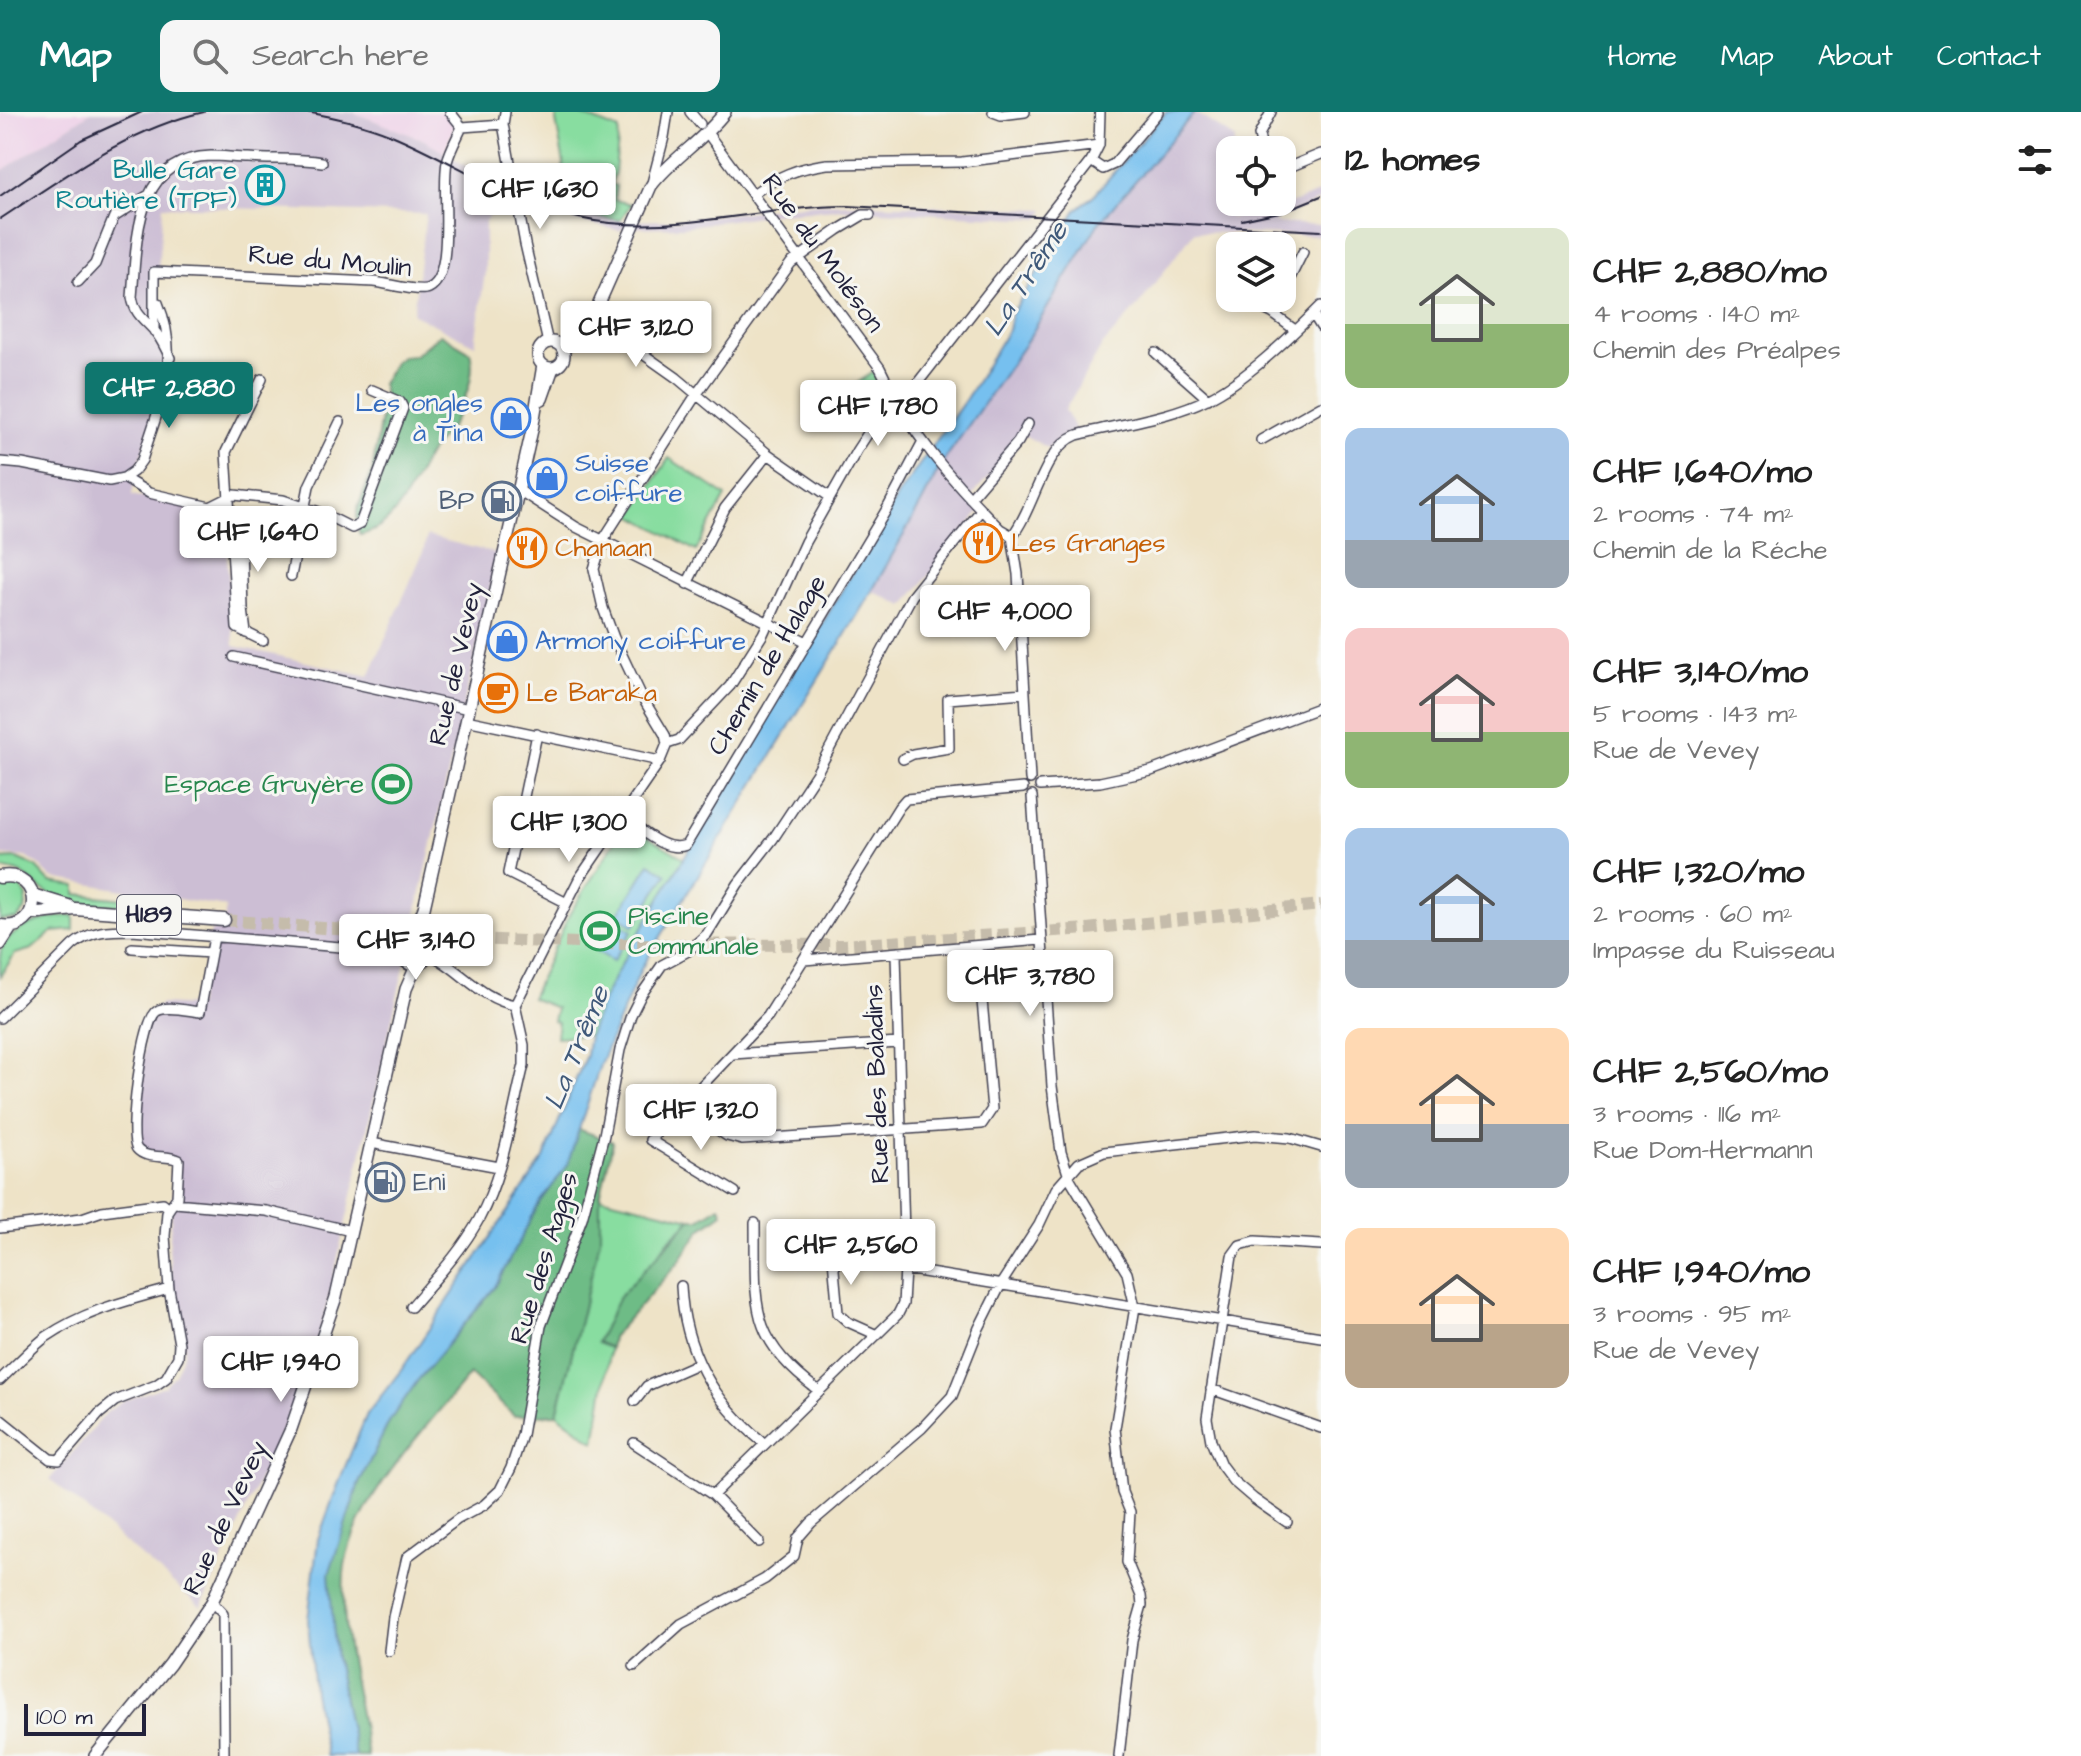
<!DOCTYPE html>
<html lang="en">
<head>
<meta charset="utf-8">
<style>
	:root { --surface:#fff; --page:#f6f6f6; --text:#222; --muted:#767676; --accent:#0f766e }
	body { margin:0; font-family:"Architects Daughter",sans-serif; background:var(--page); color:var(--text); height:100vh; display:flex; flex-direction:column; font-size:30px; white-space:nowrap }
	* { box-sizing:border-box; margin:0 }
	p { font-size:26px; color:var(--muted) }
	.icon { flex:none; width:44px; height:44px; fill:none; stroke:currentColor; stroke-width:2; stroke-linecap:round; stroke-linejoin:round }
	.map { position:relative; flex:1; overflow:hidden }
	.side { display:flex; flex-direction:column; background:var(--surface); width:760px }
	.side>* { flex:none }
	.buttons { position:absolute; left:1216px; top:24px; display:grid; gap:16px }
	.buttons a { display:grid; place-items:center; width:80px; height:80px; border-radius:16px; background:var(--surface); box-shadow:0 4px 12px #0003; font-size:40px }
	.scale { position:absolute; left:24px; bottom:20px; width:122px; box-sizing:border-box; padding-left:8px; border:4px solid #22223b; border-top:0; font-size:22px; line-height:28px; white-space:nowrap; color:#22223b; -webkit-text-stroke:6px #f6f6f2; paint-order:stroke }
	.price { position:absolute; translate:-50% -68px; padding:0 18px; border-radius:8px; background:#fff; color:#222; font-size:26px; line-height:52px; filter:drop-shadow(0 2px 4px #0008) }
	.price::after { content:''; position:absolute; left:50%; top:48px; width:24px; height:18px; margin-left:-12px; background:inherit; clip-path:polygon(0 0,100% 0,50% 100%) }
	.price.selected { background:var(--accent); color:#fff }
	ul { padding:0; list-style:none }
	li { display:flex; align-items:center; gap:24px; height:200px; padding:0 24px }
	li span { display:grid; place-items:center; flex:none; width:224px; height:160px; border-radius:16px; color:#555 }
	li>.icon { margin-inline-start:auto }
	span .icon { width:96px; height:96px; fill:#fffc; stroke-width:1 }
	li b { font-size:34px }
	h2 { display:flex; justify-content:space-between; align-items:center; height:96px; padding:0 24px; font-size:34px }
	header { display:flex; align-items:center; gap:48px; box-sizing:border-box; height:112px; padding:0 40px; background:var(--accent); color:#fff }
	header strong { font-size:38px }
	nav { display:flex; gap:44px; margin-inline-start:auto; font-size:28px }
	.search { width:560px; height:72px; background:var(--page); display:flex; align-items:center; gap:20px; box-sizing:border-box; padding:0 28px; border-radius:16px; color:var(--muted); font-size:30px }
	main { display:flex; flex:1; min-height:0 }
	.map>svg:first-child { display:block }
	.built { fill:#eed0e8 }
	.industrial { fill:#ccbed4 }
	.green { fill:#88dda0; stroke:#55806e; stroke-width:2 }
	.forest { fill:#6ebc86; stroke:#486f60; stroke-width:2 }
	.water { fill:#76c0ef; stroke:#4c7195; stroke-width:2 }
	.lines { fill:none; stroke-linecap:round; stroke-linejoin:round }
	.highway-tunnel { stroke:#c5bcab; stroke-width:12; stroke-dasharray:12 6; stroke-linecap:butt }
	.minor-casing { stroke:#413f50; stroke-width:12 }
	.major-casing { stroke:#413f50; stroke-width:14 }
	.highway-casing { stroke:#413f50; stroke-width:15 }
	.minor { stroke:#fff; stroke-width:9 }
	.major { stroke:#fff; stroke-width:11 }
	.highway { stroke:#fff; stroke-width:12 }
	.rail { stroke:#22223b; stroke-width:2 }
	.labels { text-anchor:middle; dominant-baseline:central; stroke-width:6; stroke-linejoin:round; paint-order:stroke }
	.shield { fill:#f6f6f2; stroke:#626272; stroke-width:2 }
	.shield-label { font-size:24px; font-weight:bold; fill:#22223b }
	.culture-label { font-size:26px; fill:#0d838f; stroke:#f6f6f2; text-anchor:end }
	.street-label { font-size:26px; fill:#22223b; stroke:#f6f6f2 }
	.shop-label { font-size:26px; fill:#366cbe; stroke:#f6f6f2; text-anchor:start }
	.service-label { font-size:26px; fill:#4e5e75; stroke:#f6f6f2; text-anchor:end }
	.food-label { font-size:26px; fill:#c56008; stroke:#f6f6f2; text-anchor:start }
	.leisure-label { font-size:26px; fill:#27864d; stroke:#f6f6f2; text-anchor:end }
	.water-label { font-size:28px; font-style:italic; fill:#3f597a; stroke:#f6f6f2 }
</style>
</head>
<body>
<header>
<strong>Map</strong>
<div class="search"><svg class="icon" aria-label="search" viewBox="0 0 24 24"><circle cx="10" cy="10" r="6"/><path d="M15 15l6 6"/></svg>Search here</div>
<nav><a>Home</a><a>Map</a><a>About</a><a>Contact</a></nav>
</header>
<main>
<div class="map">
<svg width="1321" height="1644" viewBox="0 0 1321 1644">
	<rect width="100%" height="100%" fill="#f6f6f2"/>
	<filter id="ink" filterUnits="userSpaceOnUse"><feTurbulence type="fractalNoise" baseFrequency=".0125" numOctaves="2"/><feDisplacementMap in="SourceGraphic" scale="16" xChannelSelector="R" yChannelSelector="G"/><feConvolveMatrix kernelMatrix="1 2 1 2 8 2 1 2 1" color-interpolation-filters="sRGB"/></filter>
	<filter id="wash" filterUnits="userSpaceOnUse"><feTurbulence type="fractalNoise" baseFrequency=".006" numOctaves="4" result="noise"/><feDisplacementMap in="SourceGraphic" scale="32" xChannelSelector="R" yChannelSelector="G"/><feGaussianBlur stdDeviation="1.8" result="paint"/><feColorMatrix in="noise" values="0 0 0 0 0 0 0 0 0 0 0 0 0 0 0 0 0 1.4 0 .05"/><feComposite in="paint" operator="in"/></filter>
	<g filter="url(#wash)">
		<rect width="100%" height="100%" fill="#eee3c7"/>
		<path class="built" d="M0,0h91l-91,60z
			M352,0h103l1,11 -12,30 -20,-13z"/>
		<path class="industrial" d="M91,0h261l72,28 53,33 50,24 55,18 38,6 60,-1 138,-17 227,6 -5,10 -202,-10 -59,4 -97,14 -61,1v3l-55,-13 -61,-22 -20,25v51l-10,73 -62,-31 13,-100 -263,-8 -7,91 9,46 1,39 -29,86 -5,27 92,22 10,129 135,30 54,-124 4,-16 71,18 -171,751 -14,49 -19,50 -93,203 -151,-128 58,-68 16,-10 40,-15 11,-11 9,-21 1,-8 -12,-52 -4,-43 6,-87 -2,-4 -40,-14 14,-126 3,-8 11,-8 36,2 14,-76 12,1 3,-24 -174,-29 -15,-15 -12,-6 -25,-2v-683z
			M1195,0l40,27 -1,11h-4v68l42,-7 49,-19v8l-47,20 1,3 46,2v11l-127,-4 -53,70 -40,45 -36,63 10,18 -28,20 -23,-13 -54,63 11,12 -77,96 -32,-15 49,-87 20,-39 86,-124 71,-117z"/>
		<path class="green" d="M558,0h16l45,18 -4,42 -4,12 5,2 -2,14 17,4 -11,16 -38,-5 -32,-11 14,-40 -8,-43z
			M873,260l8,11 -10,24 -24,-16z
			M669,346l57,38 -30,55 -64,-36z
			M626,712l58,34 -61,103 -34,74 -33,2 2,-15 -5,-1 3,-13 -25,-10 39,-85z
			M16,746l19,8 15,16 26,4v8l66,7 -1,6c-27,-2 -56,-1 -81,-9 -26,-7 -30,-29 -60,-29v-10z
			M13,770l6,3 8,11 -2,14 -8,9 -17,1v-37z
			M74,803v15l-22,2 -20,17 -17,5 -15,22c0,-8 0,-19 1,-26 12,-26 49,-33 73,-35z
			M600,1085l91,22 -24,23 -70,101 13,5 -15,94 -38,-28 43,-175z"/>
		<path class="forest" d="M440,222l30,18c7,23 -6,51 -17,71 -6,11 -17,19 -23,29 -17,28 -33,77 -70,83l-3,-8v-17l15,-38 12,-73 -2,-15 13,-23 8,-5 12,-1z
			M578,1017l35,13 -13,55v42l-43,175 -43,2 -44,-42c-42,52 -121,131 -126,200 -4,60 15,122 23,182h-12l-19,-97 -8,-85 31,-91 31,-63 28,-40 77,-93 44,-83 28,-38z
			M720,1094l3,7 -22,16 -23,34 -66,74 -2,11 -13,-6 22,-45 72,-78h8z"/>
		<path class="water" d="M1166,0h29l-97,112 -71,117 -86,124 -20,39 -49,87 -231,378 -40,93 -34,104 -28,38 -44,83 -77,93 -28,40 -31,63 -30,91 7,85 19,97h-29l-12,-64 -6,-72 10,-81 24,-65 25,-60 35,-45 142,-211 42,-103 3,-20 14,-36 20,-38 277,-469 68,-96 40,-66 3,-15 65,-105 19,-16z
			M650,751l17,11 -33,52 -16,-11z
			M615,809l17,10 -19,30 -17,-10z"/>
	</g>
	<g filter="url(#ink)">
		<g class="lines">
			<path class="highway-tunnel" d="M224,808l224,18 153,6 242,1 244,-16 234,-24"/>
			<g class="minor-casing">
				<path id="minor" d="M450,0l12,15
					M505,0l-2,12 22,120 23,99
					M690,0l10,12
					M993,0l8,3 24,-3
					M462,15l41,-3
					M708,22l172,234c30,66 70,110 120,161l12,7
					M1262,38l-3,-15 12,-23
					M1091,49l12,8 11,-5 44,-52
					M1282,58l39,-16
					M652,71l12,-46 4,-25
					M753,82c25,-18 44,-26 74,-30l135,-2 137,-17
					M1243,134l1,-5
					M1230,169l-3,9 3,4
					M78,170l17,-18 19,-47 33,-21
					M1282,182l21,-42
					M1241,186l31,15 23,17
					M1313,202l8,13
					M592,206l85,60 91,76 62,43
					M154,219v-59l220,10c12,1 46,11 55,6 27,-13 12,-99 18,-126 3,-12 10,-24 15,-35
					M1156,241l52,46
					M170,246c-4,-9 -8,-17 -13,-24 -11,-14 -22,-18 -25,-37 5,-56 2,-139 79,-141 12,0 25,2 37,2 25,2 49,0 74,4
					M262,267l-36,73 11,176 26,13
					M1261,328l60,-34
					M0,350l22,2 87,17 15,-3 25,15 61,14 24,-12 49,5 39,13 30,15 8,-4 43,-116 -3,-6 -28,-12
					M124,366l10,-7 8,-11c17,-55 40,-100 16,-157
					M517,377l59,38 231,115
					M970,386l48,-56 10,-18
					M1012,424c23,-28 31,-88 65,-101 41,-11 93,-17 130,-36 38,-18 84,-63 114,-93
					M1012,424l6,38 12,205
					M291,464l18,-90 31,-64
					M687,472l38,-76 43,-54
					M246,521l-3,-24 -3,-91 21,4
					M234,545l235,52
					M466,608l194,41
					M537,622l-29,139 57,29
					M667,632l12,-4 51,-54 33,-52 42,-92 52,-92 23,-35 29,-21 182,-233 8,-16 1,-33
					M903,647l10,-5 36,-6 -1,-49 76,-6
					M1040,674l60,-4 51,-11 170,-64
					M1032,684l20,290 9,66 8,25 58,96 8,34 -20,121 7,64 8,20 -3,50 14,34 1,9 -10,35 -13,116
					M622,705c17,10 43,37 64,28l202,-338 34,-64
					M132,836l79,5
					M381,838l23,-4
					M804,848l237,-20
					M515,893l64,-126 81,-118 7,-17 -2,-9 -23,-38 -28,-59 -11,-30 -9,-39 9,-29 93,-145 95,-132 47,-33 25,-15h7
					M0,906l73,-73c18,-15 37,-15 59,-15l246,20 26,8
					M733,942l165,-11
					M682,994l45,30 15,4 240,-16 10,-15 -15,-163
					M371,1031l128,24
					M735,1080l-85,-52 118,-124 131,-209 7,-8 117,-11
					M175,1091l91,8 85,20
					M755,1111c1,83 -8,114 64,168
					M0,1116l82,-10 20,-7 61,-8 6,5
					M831,1125l7,76 10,9 29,13
					M905,1157l416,68
					M681,1174c3,65 33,117 84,158
					M411,1195c24,-28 50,-55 68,-88 25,-46 32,-103 45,-154v-20l-9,-40c-36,-6 -57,-39 -89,-53
					M0,1268c15,-14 30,-31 46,-43 38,-26 80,-36 123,-48
					M1211,1277l110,39
					M635,1289l12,-15 52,-23
					M0,1307l50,40 9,1 40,-46 16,-13 41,-16 10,-7 12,-21 1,-13 -10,-55 -4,-53 2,-24 10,-15 2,-37c-12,-6 -33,0 -42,-11 -10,-12 6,-131 20,-138 10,-6 32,0 43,1l14,-75
					M634,1331l79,52 46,47
					M713,1383l185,-181 5,-10 2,-35 -9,-315
					M1287,1410l-33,-23 -21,-18 -12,-16 -10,-24 -4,-23 25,-162 8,-11 15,-4 66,4
					M212,1490l11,12 1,142
					M389,1539l4,-34 14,-60 51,-38 26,-14 16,-15 11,-22 11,-33 19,-109 41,-108 22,-83 16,-85 11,-35 10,-20 21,-30 26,-14 19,-17 31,-50 35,-45 43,-65 96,-178 69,-86
					M634,1554l47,-42 84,-45 29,-23 4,-18 13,-15 111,-95 30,-32 27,-68 22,-44 38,-59 17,-36 23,-26 25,-11 151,-17 35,3 31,9"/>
			</g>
			<g class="major-casing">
				<path id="major" d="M538 243a13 13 0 1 1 26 0a13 13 0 1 1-26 0Z
					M563,237l19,-13 8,-12 61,-138c21,-28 52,-45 74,-74
					M542,287l11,-31
					M411,829l13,-33 108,-478 11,-65
					M402 841a12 12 0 1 1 24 0a12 12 0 1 1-24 0Z
					M95,1644l75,-92 42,-62 79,-173 45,-132 70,-308 11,-25"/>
			</g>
			<g class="highway-casing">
				<path id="highway" d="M0,765c44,-8 44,56 0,49
					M32,783l36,11
					M30,802l45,-5 149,11
					M0,832l11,-17"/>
			</g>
			<use href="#minor" class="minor"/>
			<use href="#major" class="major"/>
			<use href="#highway" class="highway"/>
			<path class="rail" d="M306,0c28,5 56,11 83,22 64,26 121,68 190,84 89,20 178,-12 268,-12l474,25
				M0,84l81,-56 61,-28
				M0,107c64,-42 128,-90 204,-107
				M1242,108l42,-9 37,-15"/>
		</g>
	</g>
	<defs>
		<g id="building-ring" transform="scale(2)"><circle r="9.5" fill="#f6f6f2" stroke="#0f9aa8" stroke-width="1.5"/><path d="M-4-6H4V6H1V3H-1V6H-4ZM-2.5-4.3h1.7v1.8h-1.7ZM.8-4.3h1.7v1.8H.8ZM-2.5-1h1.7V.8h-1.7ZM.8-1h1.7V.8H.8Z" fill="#0f9aa8"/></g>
		<g id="shop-ring" transform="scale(2)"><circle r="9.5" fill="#f6f6f2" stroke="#3f7fe0" stroke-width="1.5"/><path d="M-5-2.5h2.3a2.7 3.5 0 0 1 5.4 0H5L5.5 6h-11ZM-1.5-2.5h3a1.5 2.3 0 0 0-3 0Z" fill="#3f7fe0"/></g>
		<g id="fuel-ring" transform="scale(2)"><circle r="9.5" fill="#f6f6f2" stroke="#5c6f8a" stroke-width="1.5"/><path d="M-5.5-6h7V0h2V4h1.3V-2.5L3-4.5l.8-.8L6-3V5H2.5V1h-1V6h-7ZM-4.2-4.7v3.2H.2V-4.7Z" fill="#5c6f8a"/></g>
		<g id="restaurant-ring" transform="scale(2)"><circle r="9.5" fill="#f6f6f2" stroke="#e8710a" stroke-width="1.5"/><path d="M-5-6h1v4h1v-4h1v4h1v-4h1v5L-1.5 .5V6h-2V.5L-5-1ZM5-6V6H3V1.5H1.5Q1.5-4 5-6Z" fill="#e8710a"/></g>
		<g id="cafe-ring" transform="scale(2)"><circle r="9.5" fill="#f6f6f2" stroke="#e8710a" stroke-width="1.5"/><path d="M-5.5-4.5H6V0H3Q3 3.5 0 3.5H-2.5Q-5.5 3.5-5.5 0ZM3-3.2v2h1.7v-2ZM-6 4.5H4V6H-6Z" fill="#e8710a"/></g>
		<g id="stadium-ring" transform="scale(2)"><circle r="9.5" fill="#f6f6f2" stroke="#2e9e5b" stroke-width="1.5"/><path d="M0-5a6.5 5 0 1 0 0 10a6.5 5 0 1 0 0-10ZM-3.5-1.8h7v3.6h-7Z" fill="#2e9e5b"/></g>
	</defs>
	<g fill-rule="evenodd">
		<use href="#building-ring" x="265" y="73"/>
		<use href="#shop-ring" x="511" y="306"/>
		<use href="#shop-ring" x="547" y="366"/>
		<use href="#fuel-ring" x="502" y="389"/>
		<use href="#restaurant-ring" x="983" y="431"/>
		<use href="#restaurant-ring" x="527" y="436"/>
		<use href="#shop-ring" x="507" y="529"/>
		<use href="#cafe-ring" x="498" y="581"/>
		<use href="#stadium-ring" x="392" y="672"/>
		<use href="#stadium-ring" x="600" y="819"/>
		<use href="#fuel-ring" x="385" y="1070"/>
	</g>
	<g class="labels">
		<rect class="shield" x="117" y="783" width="64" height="40" rx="6"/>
		<g class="shield-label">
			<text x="149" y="803">H189</text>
		</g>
		<g class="culture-label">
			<text x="237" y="58">Bulle Gare<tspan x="237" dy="30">Routière (TPF)</tspan></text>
		</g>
		<g class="street-label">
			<text transform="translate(823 141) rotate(54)">Rue du Moléson</text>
			<text transform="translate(330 149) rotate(5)">Rue du Moulin</text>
			<text transform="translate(456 552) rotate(-77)">Rue de Vevey</text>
			<text transform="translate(767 553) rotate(-59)">Chemin de Halage</text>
			<text transform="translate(877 972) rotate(-92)">Rue des Baladins</text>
			<text transform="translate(544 1146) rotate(-73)">Rue des Agges</text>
			<text transform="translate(225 1406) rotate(-65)">Rue de Vevey</text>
		</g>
		<g class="shop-label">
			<text x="483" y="291" text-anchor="end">Les ongles<tspan x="483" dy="30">à Tina</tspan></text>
			<text x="575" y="351">Suisse<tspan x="575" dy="30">coiffure</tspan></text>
			<text x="535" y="529">Armony coiffure</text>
		</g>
		<g class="service-label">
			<text x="474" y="389">BP</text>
			<text x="413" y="1070" text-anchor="start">Eni</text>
		</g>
		<g class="food-label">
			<text x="1011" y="431">Les Granges</text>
			<text x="555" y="436">Chanaan</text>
			<text x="526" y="581">Le Baraka</text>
		</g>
		<g class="leisure-label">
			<text x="364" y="672">Espace Gruyère</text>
			<text x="628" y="804" text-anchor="start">Piscine<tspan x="628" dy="30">Communale</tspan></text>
		</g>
		<g class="water-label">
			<text transform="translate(1026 167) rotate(-57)">La Trême</text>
			<text transform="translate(577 936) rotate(-68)">La Trême</text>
		</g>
	</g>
</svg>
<div class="buttons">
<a><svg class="icon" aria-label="locate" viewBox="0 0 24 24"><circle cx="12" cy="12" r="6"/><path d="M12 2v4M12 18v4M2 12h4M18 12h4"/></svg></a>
<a><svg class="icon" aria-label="layers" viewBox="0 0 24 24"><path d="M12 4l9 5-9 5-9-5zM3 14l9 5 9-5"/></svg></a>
</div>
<div class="scale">100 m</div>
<b class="price" style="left:540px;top:119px">CHF 1,630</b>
<b class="price" style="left:636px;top:257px">CHF 3,120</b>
<b class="price selected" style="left:169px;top:318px">CHF 2,880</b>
<b class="price" style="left:878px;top:336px">CHF 1,780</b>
<b class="price" style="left:258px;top:462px">CHF 1,640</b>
<b class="price" style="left:1005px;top:541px">CHF 4,000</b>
<b class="price" style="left:569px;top:752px">CHF 1,300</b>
<b class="price" style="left:416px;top:870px">CHF 3,140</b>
<b class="price" style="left:1030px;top:906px">CHF 3,780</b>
<b class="price" style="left:701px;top:1040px">CHF 1,320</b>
<b class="price" style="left:851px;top:1175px">CHF 2,560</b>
<b class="price" style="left:281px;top:1292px">CHF 1,940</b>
</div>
<section class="side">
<h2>12 homes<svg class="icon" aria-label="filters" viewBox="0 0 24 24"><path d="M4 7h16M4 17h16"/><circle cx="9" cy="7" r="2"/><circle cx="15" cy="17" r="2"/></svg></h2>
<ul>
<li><span style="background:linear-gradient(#dfe7d0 60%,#8fb573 0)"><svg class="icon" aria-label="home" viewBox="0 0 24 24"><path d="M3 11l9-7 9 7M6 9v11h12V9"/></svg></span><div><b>CHF 2,880/mo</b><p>4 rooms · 140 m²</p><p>Chemin des Préalpes</p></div></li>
<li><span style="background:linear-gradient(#a9c7e8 70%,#9aa5b1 0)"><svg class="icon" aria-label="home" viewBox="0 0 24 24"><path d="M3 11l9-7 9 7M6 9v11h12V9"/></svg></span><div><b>CHF 1,640/mo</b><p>2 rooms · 74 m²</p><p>Chemin de la Réche</p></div></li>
<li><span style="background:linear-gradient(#f6c9c9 65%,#8fb573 0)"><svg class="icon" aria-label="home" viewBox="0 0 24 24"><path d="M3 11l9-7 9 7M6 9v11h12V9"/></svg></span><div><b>CHF 3,140/mo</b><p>5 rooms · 143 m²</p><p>Rue de Vevey</p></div></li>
<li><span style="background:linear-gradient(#a9c7e8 70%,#9aa5b1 0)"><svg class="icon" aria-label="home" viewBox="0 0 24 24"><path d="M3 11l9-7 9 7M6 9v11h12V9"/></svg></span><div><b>CHF 1,320/mo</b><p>2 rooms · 60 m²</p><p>Impasse du Ruisseau</p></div></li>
<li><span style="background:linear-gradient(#ffd9b3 60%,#9aa5b1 0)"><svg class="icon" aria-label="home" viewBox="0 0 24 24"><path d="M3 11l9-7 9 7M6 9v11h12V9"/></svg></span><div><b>CHF 2,560/mo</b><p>3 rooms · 116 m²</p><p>Rue Dom-Hermann</p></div></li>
<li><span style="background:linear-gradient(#ffd9b3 60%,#b9a48a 0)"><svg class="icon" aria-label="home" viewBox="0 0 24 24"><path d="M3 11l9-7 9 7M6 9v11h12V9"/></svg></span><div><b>CHF 1,940/mo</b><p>3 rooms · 95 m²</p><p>Rue de Vevey</p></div></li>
</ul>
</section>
</main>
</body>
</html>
